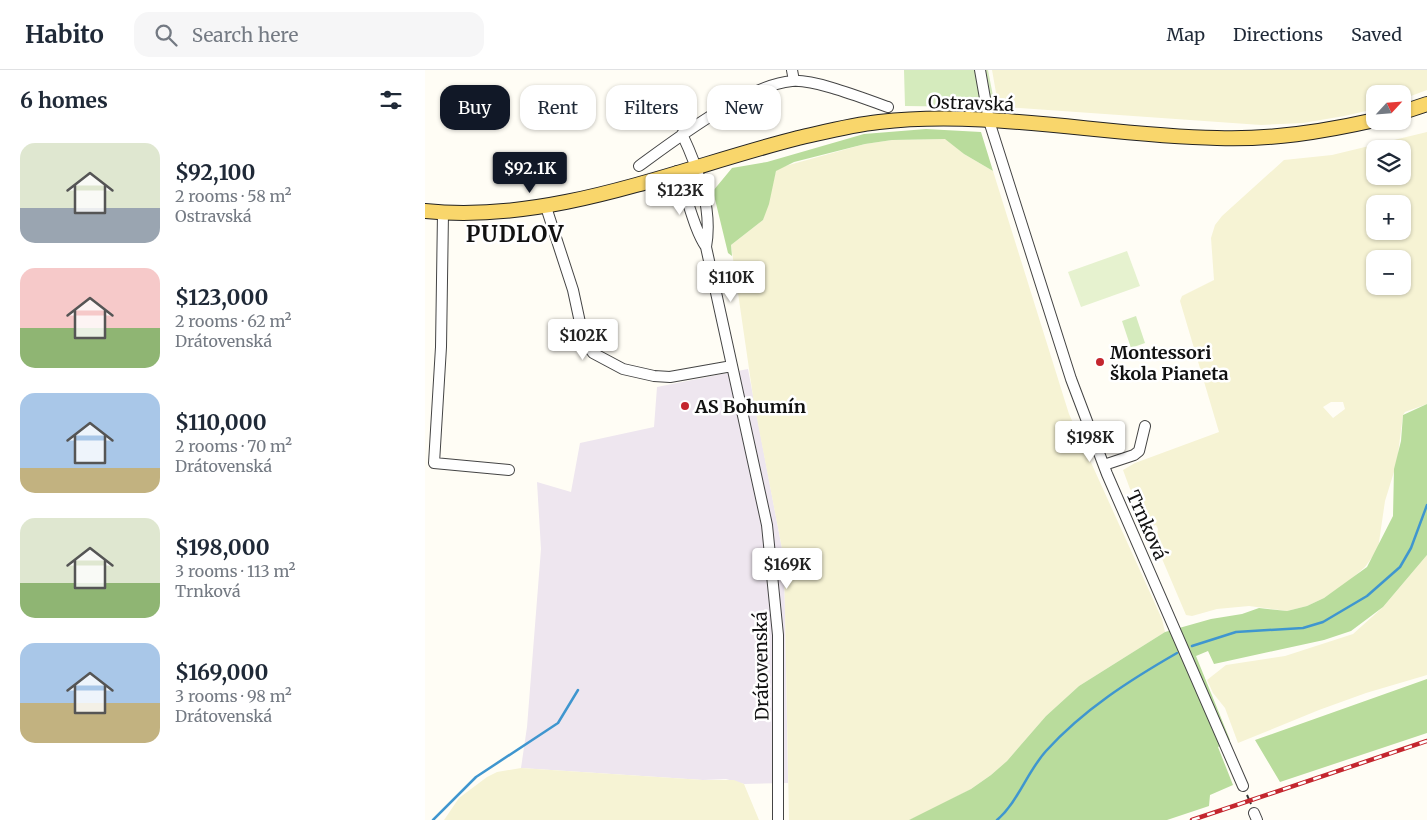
<!DOCTYPE html>
<html lang="en">
<head>
<meta charset="utf-8">
<style>
	:root { --surface:#fff; --page:#f6f6f7; --text:#1f2937; --muted:#747a83; --line:#e0e1e3; --accent:#111827 }
	body { margin:0; font-family:Merriweather,serif; background:var(--page); color:var(--text); height:100vh; display:flex; flex-direction:column; font-size:19px; white-space:nowrap }
	* { box-sizing:border-box; margin:0 }
	p { font-size:16px; color:var(--muted) }
	.icon { flex:none; width:28px; height:28px; fill:none; stroke:currentColor; stroke-width:2; stroke-linecap:round; stroke-linejoin:round }
	.map { position:relative; flex:1; overflow:hidden }
	.details { display:flex; flex-direction:column; background:var(--surface); width:425px }
	.details>* { flex:none }
	.top-card { position:absolute; left:15px; top:15px; width:475px; height:45px; display:flex; gap:10px }
	.needle { width:32px; rotate:64deg }
	.controls { position:absolute; left:941px; top:15px; display:grid; gap:10px }
	.controls a { display:grid; place-items:center; width:45px; height:45px; border-radius:10px; background:var(--surface); box-shadow:0 1px 4px #0004; font-size:25px }
	.price { position:absolute; translate:-50% -42px; padding:0 11px; border-radius:5px; background:#fff; color:#222; font-size:16px; line-height:32px; filter:drop-shadow(0 1px 2px #0008) }
	.price::after { content:''; position:absolute; left:50%; top:30px; width:15px; height:11px; margin-left:-8px; background:inherit; clip-path:polygon(0 0,100% 0,50% 100%) }
	.price.selected { background:var(--accent); color:#fff }
	ul { padding:0; list-style:none }
	li { display:flex; align-items:center; gap:15px; height:125px; padding:0 20px }
	li span { display:grid; place-items:center; flex:none; width:140px; height:100px; border-radius:15px; color:#555 }
	li>.icon { margin-inline-start:auto }
	span .icon { width:60px; height:60px; fill:#fffc; stroke-width:1 }
	li b { font-size:21px }
	h2 { display:flex; justify-content:space-between; align-items:center; height:60px; padding:0 20px; font-size:21px }
	.chip { padding:0 18px; border-radius:15px; background:var(--surface); box-shadow:0 1px 4px #0004; font-size:18px; line-height:45px }
	.chip.selected { background:var(--accent); color:#fff }
	header { display:flex; align-items:center; gap:30px; box-sizing:border-box; height:70px; padding:0 25px; background:var(--surface); border-bottom:1px solid var(--line) }
	header strong { font-size:24px }
	nav { display:flex; gap:28px; margin-inline-start:auto; font-size:18px }
	.search { width:350px; height:45px; background:var(--page); display:flex; align-items:center; gap:12px; box-sizing:border-box; padding:0 18px; border-radius:15px; color:var(--muted); font-size:19px }
	main { display:flex; flex:1; min-height:0 }
	.map>svg:first-child { display:block }
	.industrial { fill:#eee6ef }
	.farmland { fill:#f6f3d4; fill-rule:evenodd }
	.green { fill:#d5ebbd }
	.forest { fill:#b9dc9c }
	.pitch { fill:#e6f2cf }
	.lines { fill:none; stroke-linecap:round; stroke-linejoin:round }
	.stream { stroke:#3f96cf; stroke-width:2.5 }
	.minor-casing { stroke:#444; stroke-width:12 }
	.major-casing { stroke:#222; stroke-width:16 }
	.path { stroke:#333; stroke-width:2; stroke-dasharray:5 2.5; stroke-linecap:butt }
	.minor { stroke:#fff; stroke-width:10 }
	.major { stroke:#f9d66b; stroke-width:14 }
	.rail-casing { stroke:#c4262e; stroke-width:4.5 }
	.rail { stroke:#fff; stroke-width:2.5; stroke-dasharray:8; stroke-linecap:butt }
	.poi-dot { fill:#c4262e; stroke:#fff; stroke-width:2 }
	.labels { text-anchor:middle; dominant-baseline:central; stroke-width:5; stroke-linejoin:round; paint-order:stroke }
	.street-label { font-size:18px; fill:#111; stroke:#fff }
	.poi-label { font-size:18px; font-weight:bold; fill:#111; stroke:#fff; text-anchor:start }
	.district-label { font-size:22px; font-weight:bold; letter-spacing:1px; fill:#111; stroke:#fff }
</style>
</head>
<body>
<header>
<strong>Habito</strong>
<div class="search"><svg class="icon" aria-label="search" viewBox="0 0 24 24"><circle cx="10" cy="10" r="6"/><path d="M15 15l6 6"/></svg>Search here</div>
<nav><a>Map</a><a>Directions</a><a>Saved</a></nav>
</header>
<main>
<section class="details">
<h2>6 homes<svg class="icon" aria-label="filters" viewBox="0 0 24 24"><path d="M4 7h16M4 17h16"/><circle cx="9" cy="7" r="2"/><circle cx="15" cy="17" r="2"/></svg></h2>
<ul>
<li><span style="background:linear-gradient(#dfe7d0 65%,#9aa5b1 0)"><svg class="icon" aria-label="home" viewBox="0 0 24 24"><path d="M3 11l9-7 9 7M6 9v11h12V9"/></svg></span><div><b>$92,100</b><p>2 rooms · 58 m²</p><p>Ostravská</p></div></li>
<li><span style="background:linear-gradient(#f6c9c9 60%,#8fb573 0)"><svg class="icon" aria-label="home" viewBox="0 0 24 24"><path d="M3 11l9-7 9 7M6 9v11h12V9"/></svg></span><div><b>$123,000</b><p>2 rooms · 62 m²</p><p>Drátovenská</p></div></li>
<li><span style="background:linear-gradient(#a9c7e8 75%,#c2b280 0)"><svg class="icon" aria-label="home" viewBox="0 0 24 24"><path d="M3 11l9-7 9 7M6 9v11h12V9"/></svg></span><div><b>$110,000</b><p>2 rooms · 70 m²</p><p>Drátovenská</p></div></li>
<li><span style="background:linear-gradient(#dfe7d0 65%,#8fb573 0)"><svg class="icon" aria-label="home" viewBox="0 0 24 24"><path d="M3 11l9-7 9 7M6 9v11h12V9"/></svg></span><div><b>$198,000</b><p>3 rooms · 113 m²</p><p>Trnková</p></div></li>
<li><span style="background:linear-gradient(#a9c7e8 60%,#c2b280 0)"><svg class="icon" aria-label="home" viewBox="0 0 24 24"><path d="M3 11l9-7 9 7M6 9v11h12V9"/></svg></span><div><b>$169,000</b><p>3 rooms · 98 m²</p><p>Drátovenská</p></div></li>
</ul>
</section>
<div class="map">
<svg width="1002" height="750" viewBox="0 0 1002 750">
	<rect width="100%" height="100%" fill="#fffdf5"/>
	<path class="industrial" d="M323,299l36,190 4,224 -44,1 -18,-5 -23,1 -182,-12 6,-41 14,-178 -4,-67 34,10 9,-49 74,-16 3,-40z"/>
	<path class="farmland" d="M567,0h435v20l-24,9v-5h-28v15l-31,7 -41,7 -42,2 -257,-18 -6,-3z
		M1002,62v272l-22,8 -2,3 -6,47 -12,39 -7,48 -13,18 -17,15 -24,16 -17,8 -20,5 -38,-5 -32,3 -25,7 -6,-1 -29,-68 -1,-7 2,-11 -2,-4 -9,3 -11,-24v-9l-6,-6 -7,-19 12,-7 84,-31 -39,-131 2,-5 32,-16 -3,-42 4,-13 7,-9 62,-56 48,-5zM950,79h28v27h-28zM950,134h28v27h-28zM950,189h28v27h-28zM906,332h12l2,7 -12,9 -10,-11z
		M521,69l18,15 29,17 76,243 93,205 3,13 -86,54 -33,30 -39,45 -16,14 -20,14 -47,25 -15,6h-120l-5,-261 -30,-156 -23,-158 32,-25 13,-49 2,-3 87,-24 27,-4z
		M1002,485v120l-61,18 -47,17 -81,33 -13,-35 -12,-15 -6,-13 19,-15 59,-9 68,-22 30,-27z
		M96,698l182,12h31l10,4 15,36h-315l15,-22 28,-21 10,-5z"/>
	<path class="green" d="M479,0h84l5,26 5,8 -19,3 -74,-1z
		M711,246l9,27 -14,5 -9,-27z"/>
	<path class="forest" d="M501,59l55,3 12,39 -29,-17 -19,-15 -53,1 -27,4 -71,18 -18,9 -7,33 -6,16 -32,25 1,11 -4,-3 -15,-62 19,-23 35,-6 97,-28z
		M1002,334v151l-44,52 -32,24 -27,9 -110,24 -6,-13 -12,5 34,84 -12,7 15,38 -23,10 -1,11 -42,14h-258l62,-31 20,-14 16,-14 39,-45 33,-30 86,-54 46,-13 31,-5 17,-6 28,3 20,-5 17,-8 43,-31 26,-51 1,-47 7,-28 2,-26z
		M1002,609v54l-147,49 -25,-42z"/>
	<path class="pitch" d="M702,181l13,35 -59,21 -13,-35z"/>
	<g class="lines">
		<path class="stream" d="M767,576l44,-14 67,-4 20,-6 44,-26 33,-29 11,-19 16,-43
			M8,750l43,-43 82,-54 20,-33
			M572,750c21,-18 30,-48 49,-69 37,-41 84,-71 131,-98"/>
		<g class="minor-casing">
			<path id="minor" d="M367,0l2,11
				M555,0l9,51 82,258 36,95 136,312
				M257,64c16,34 31,75 24,113l61,278 11,110v185
				M214,96c37,-27 108,-81 153,-85 23,-2 73,18 96,26
				M252,101c10,23 16,57 29,76
				M121,137l27,83 11,51 9,12 30,16 31,7 16,1 62,-11
				M18,143l-2,134 -7,116 75,7
				M679,395l30,-10 5,-4 6,-25
				M829,743l3,7"/>
		</g>
		<g class="major-casing">
			<path id="major" d="M978,42l24,-8
				M0,141c128,13 251,-42 373,-73 27,-6 53,-13 81,-16 109,-13 227,14 338,16 54,2 105,-6 158,-18"/>
		</g>
		<path class="path" d="M822,725l4,9"/>
		<use href="#minor" class="minor"/>
		<use href="#major" class="major"/>
		<g class="rail-casing">
			<path id="rail" d="M767,750l235,-79"/>
		</g>
		<use href="#rail" class="rail"/>
	</g>
	<g class="poi-dot">
		<circle cx="675" cy="292" r="5"/>
		<circle cx="260" cy="336" r="5"/>
	</g>
	<g class="labels">
		<g class="street-label">
			<text transform="translate(546 33) rotate(2)">Ostravská</text>
			<text transform="translate(722 455) rotate(66)">Trnková</text>
			<text transform="translate(336 596) rotate(-91)">Drátovenská</text>
		</g>
		<g class="poi-label">
			<text x="685" y="282">Montessori<tspan x="685" dy="21">škola Pianeta</tspan></text>
			<text x="270" y="336">AS Bohumín</text>
		</g>
		<g class="district-label">
			<text x="90" y="164">PUDLOV</text>
		</g>
	</g>
</svg>
<div class="controls">
<a><svg class="needle" viewBox="-14 -14 28 28"><path d="M0-13l5 13h-10z" fill="#e53935"/><path d="M0 13l5-13h-10z" fill="#747a83"/></svg></a>
<a><svg class="icon" aria-label="layers" viewBox="0 0 24 24"><path d="M12 4l9 5-9 5-9-5zM3 14l9 5 9-5"/></svg></a>
<a>+</a>
<a>−</a>
</div>
<b class="price selected" style="left:105px;top:124px">$92.1K</b>
<b class="price" style="left:255px;top:146px">$123K</b>
<b class="price" style="left:306px;top:233px">$110K</b>
<b class="price" style="left:158px;top:291px">$102K</b>
<b class="price" style="left:665px;top:393px">$198K</b>
<b class="price" style="left:362px;top:520px">$169K</b>
<div class="top-card">
<a class="chip selected">Buy</a>
<a class="chip">Rent</a>
<a class="chip">Filters</a>
<a class="chip">New</a>
</div>
</div>
</main>
</body>
</html>
